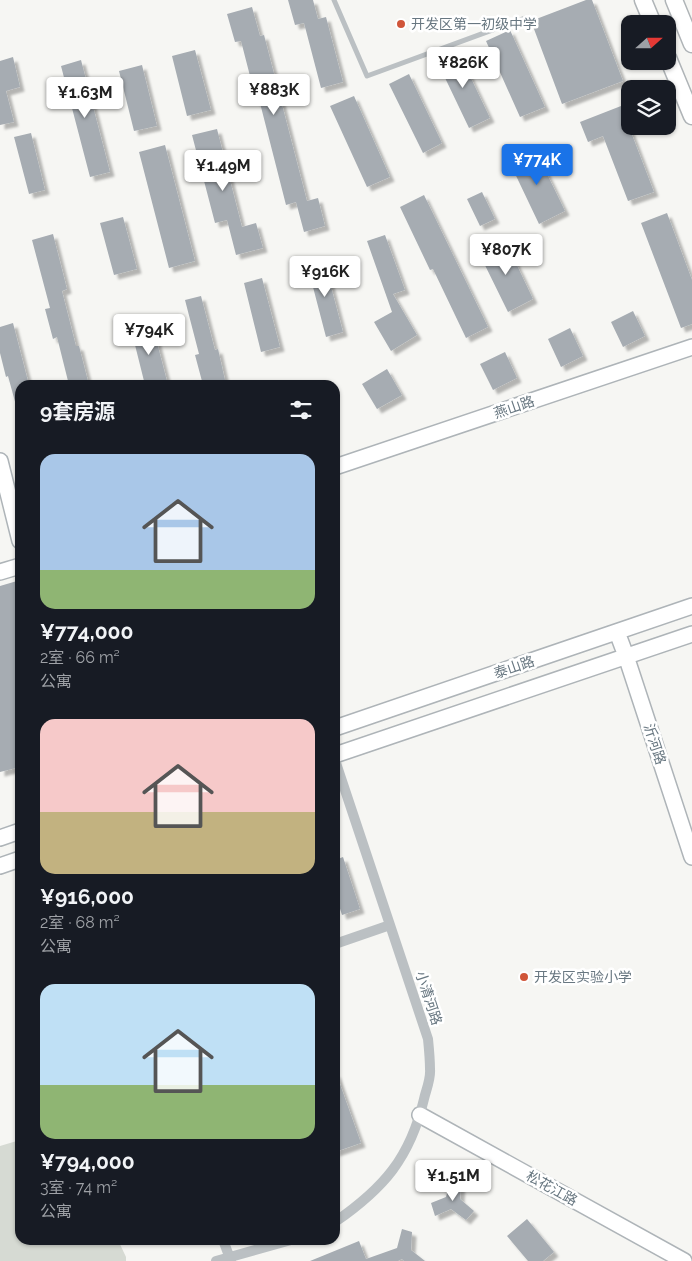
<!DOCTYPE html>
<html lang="zh">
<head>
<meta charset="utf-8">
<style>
	:root { --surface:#171b24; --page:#242831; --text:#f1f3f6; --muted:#9ea1a6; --accent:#1a73e8 }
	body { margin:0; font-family:Raleway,"Noto Sans SC",sans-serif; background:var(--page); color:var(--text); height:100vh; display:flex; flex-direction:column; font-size:19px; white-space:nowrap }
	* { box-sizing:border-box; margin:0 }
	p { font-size:16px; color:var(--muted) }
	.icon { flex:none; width:28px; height:28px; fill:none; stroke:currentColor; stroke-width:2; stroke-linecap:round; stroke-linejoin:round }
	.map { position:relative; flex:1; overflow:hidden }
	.drawer { position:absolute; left:15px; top:380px; width:325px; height:865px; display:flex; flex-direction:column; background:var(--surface); border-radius:15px; box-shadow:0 1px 4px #0004 }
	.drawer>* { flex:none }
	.needle { width:32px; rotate:69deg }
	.tools { position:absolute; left:621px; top:15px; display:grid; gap:10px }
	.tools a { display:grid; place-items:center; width:55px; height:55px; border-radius:10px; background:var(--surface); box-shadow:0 1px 4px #0004; font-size:25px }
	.price { position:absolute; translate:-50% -42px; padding:0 11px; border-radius:5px; background:#fff; color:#222; font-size:16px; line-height:32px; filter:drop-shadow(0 1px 2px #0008) }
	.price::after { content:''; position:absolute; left:50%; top:30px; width:15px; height:11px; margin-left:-8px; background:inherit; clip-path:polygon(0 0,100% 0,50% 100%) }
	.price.current { background:var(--accent); color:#fff }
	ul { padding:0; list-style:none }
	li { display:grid; align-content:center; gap:10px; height:265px; padding:0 25px }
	li span { display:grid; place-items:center; height:155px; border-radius:15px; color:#555 }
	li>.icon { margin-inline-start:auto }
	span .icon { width:90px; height:90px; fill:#fffc; stroke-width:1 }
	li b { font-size:21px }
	h2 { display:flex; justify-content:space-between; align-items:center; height:60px; padding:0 25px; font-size:21px }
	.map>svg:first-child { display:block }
	.green { fill:#d6dad3 }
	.building { fill:#a6acb2; filter:url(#shadow) }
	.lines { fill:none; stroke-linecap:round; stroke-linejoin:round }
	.secondary-casing { stroke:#aeb4b8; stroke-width:18 }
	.primary-casing { stroke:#afb4b7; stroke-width:19 }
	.lane { stroke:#bbc0c3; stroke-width:5 }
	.street { stroke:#bbc0c3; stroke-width:10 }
	.secondary { stroke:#fff; stroke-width:15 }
	.primary { stroke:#fff; stroke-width:16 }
	.poi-dot { fill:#d05539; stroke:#fff; stroke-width:2 }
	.labels { text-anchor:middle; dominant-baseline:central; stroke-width:5; stroke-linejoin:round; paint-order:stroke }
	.poi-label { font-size:14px; fill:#687781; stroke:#fff; text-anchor:start }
	.street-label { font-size:14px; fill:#687781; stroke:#fff }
</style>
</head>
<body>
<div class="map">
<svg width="692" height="1261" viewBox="0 0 692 1261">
	<defs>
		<filter id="shadow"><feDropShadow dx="4.5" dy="4.5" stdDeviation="1" flood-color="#0004"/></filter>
	</defs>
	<rect width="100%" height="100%" fill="#f6f6f3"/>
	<path class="green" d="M20,1140v100h98l8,17v4h-126v-115z"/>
	<path class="building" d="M288,0h25l5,19 8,-2 17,65 -22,6 -17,-65 -9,2z
		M586,0h6l31,81 -61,23 -31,-83z
		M252,7l8,29 4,-1 43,166 11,-3 7,28 -21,6 -8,-30 -10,3 -26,-102h-3l-16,-62 -6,1 -8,-28z
		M510,30l35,77 -25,10 -34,-76z
		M457,49l33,69 -21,10 -33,-69z
		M195,50l16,60 -24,6 -15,-60z
		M13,57l7,30 -14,4 8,31 -14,3v-64z
		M81,60l29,112 -20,5 -29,-111z
		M142,65l15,61 -23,5 -15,-60z
		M409,74l33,69 -19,10 -34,-69z
		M354,96l36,81 -23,10 -37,-81z
		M621,106l33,86 -26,9 -25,-65 -15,6 -8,-20z
		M217,129l25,98 14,-4 7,25 -27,7 -9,-35 -12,3 -23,-88z
		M31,133l14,57 -16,4 -15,-57z
		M165,145l30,116 -26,7 -30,-116z
		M535,149l30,62 -26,13 -30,-63z
		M482,192l13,27 -15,7 -13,-27z
		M424,195l64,132 -22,11 -33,-69 -3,1 -30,-63z
		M667,213l25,67v44l-11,4 -40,-105z
		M123,217l14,52 -23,6 -14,-52z
		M53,234l14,55 -5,2 14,55h3l10,39h-20l-12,-48 -4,2 -8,-30 5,-1 -18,-68z
		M385,235l20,55 -12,4 24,41 -26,16 -17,-29 18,-10 -25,-71z
		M505,240l28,59 -25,13 -29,-59z
		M324,260l19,72 -17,5 -19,-73z
		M262,278l18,69 -19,5 -17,-69z
		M201,296l14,54 3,-1 7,31 -20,5h-2l-8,-30 4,-1 -14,-54z
		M633,311l12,25 -22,11 -12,-25z
		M13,323l16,62h-9v23l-3,1 -9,-33 -2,1 -6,-24v-26z
		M152,323l16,62h-23l-14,-56z
		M570,328l13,28 -22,11 -13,-28z
		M505,352l12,26 -24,12 -13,-26z
		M387,369l15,26 -25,14 -15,-25z
		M17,581l3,11v175l-20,5v-186z
		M343,857l17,52 -18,6 -7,-22v-33z
		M335,1073h1l25,70 -26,9z
		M451,1179l10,2 -1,18 14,12 -8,9 -15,-11 -16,7 -4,-13 15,-6z
		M527,1219l27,33 -11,9h-15l-21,-25z
		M402,1229l10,3 -1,18 14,11h-21l-2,-2 -4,2h-88l49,-20 7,18 31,-11z"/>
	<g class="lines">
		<g class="secondary-casing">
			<path id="secondary" d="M0,461l20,80
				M335,467l357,-120
				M0,572l20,-6
				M617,632l9,24 66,201
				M335,728l357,-122
				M335,755l357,-121
				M0,838l20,-7
				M0,866l20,-7
				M420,1115l264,146"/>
		</g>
		<g class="primary-casing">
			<path id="primary" d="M643,0l10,24
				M674,0l18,44
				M668,58l24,58"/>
		</g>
		<path class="lane" d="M334,0l33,76 158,-58"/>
		<path class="street" d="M335,760l93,279c1,10 2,20 2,30 1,10 -4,21 -6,30 -14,59 -40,89 -89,123
			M335,944l55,-19
			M223,1240l8,21
			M216,1261l75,-21"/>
		<use href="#secondary" class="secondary"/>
		<use href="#primary" class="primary"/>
	</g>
	<g class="poi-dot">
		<circle cx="401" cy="24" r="5"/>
		<circle cx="524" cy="977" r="5"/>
	</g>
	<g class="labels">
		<g class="poi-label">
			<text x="411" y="24">开发区第一初级中学</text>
			<text x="534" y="977">开发区实验小学</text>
		</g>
		<g class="street-label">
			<text transform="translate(514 407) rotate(-19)">燕山路</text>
			<text transform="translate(514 667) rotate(-19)">泰山路</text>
			<text transform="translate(655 744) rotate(72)">沂河路</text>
			<text transform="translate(429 998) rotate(72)">小清河路</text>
			<text transform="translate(552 1188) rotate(29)">松花江路</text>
		</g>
	</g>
</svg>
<div class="tools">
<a><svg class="needle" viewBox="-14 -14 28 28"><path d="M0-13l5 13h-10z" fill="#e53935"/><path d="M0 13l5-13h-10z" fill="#9ea1a6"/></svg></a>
<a><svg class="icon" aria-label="layers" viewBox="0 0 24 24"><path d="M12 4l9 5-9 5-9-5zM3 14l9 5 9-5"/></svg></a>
</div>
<b class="price" style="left:463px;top:89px">¥826K</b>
<b class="price" style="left:274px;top:116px">¥883K</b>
<b class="price" style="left:85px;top:119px">¥1.63M</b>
<b class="price current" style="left:537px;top:186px">¥774K</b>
<b class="price" style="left:223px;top:192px">¥1.49M</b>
<b class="price" style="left:506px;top:276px">¥807K</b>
<b class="price" style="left:325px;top:298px">¥916K</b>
<b class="price" style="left:149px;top:356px">¥794K</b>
<b class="price" style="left:453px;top:1202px">¥1.51M</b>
<section class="drawer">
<h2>9套房源<svg class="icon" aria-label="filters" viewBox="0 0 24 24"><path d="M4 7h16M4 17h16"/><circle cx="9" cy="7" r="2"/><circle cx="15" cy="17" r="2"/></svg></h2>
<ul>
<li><span style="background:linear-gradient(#a9c7e8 75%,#8fb573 0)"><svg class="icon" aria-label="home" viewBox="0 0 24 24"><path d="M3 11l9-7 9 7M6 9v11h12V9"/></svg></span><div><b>¥774,000</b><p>2室 · 66 m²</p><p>公寓</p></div></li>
<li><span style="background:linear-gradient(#f6c9c9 60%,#c2b280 0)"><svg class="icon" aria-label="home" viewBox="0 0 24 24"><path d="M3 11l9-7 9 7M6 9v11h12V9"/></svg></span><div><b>¥916,000</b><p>2室 · 68 m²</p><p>公寓</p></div></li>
<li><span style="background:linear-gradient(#bfe0f5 65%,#8fb573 0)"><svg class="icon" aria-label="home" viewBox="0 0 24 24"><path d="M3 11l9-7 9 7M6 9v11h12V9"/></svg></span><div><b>¥794,000</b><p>3室 · 74 m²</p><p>公寓</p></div></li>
</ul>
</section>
</div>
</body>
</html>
